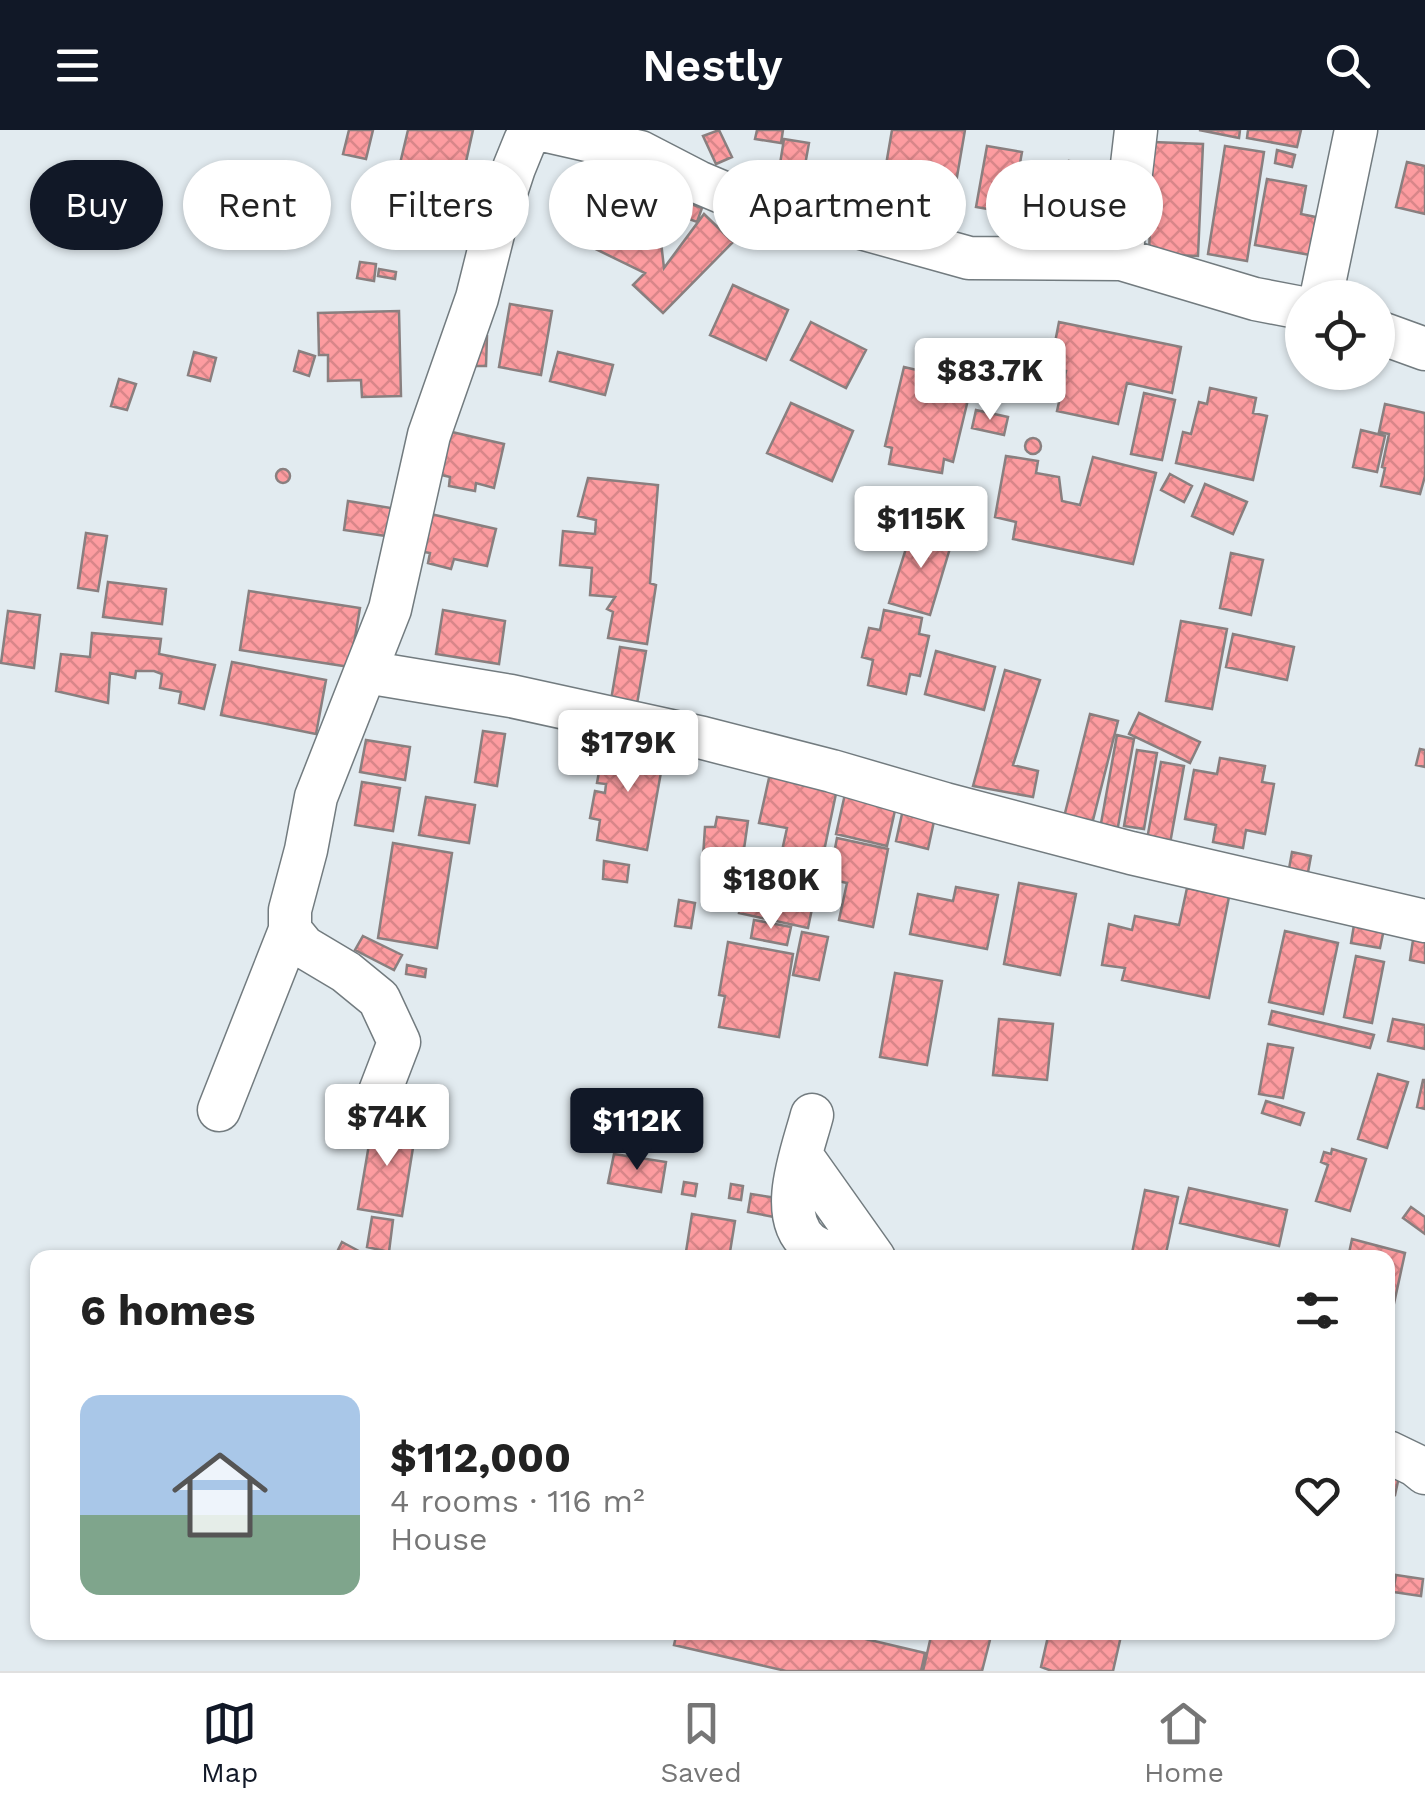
<!DOCTYPE html>
<html lang="en">
<head>
<meta charset="utf-8">
<style>
	:root { --surface:#fff; --page:#f2f2f2; --text:#222; --muted:#767676; --line:#e0e0e0; --accent:#111827 }
	body { margin:0; font-family:"Work Sans",sans-serif; background:var(--page); color:var(--text); height:100vh; display:flex; flex-direction:column; font-size:38px; white-space:nowrap }
	* { box-sizing:border-box; margin:0 }
	p { font-size:32px; color:var(--muted) }
	.icon { flex:none; width:55px; height:55px; fill:none; stroke:currentColor; stroke-width:2; stroke-linecap:round; stroke-linejoin:round }
	.map { position:relative; flex:1; overflow:hidden }
	.sheet { position:absolute; left:30px; top:1120px; width:1365px; height:390px; display:flex; flex-direction:column; background:var(--surface); border-radius:20px; box-shadow:0 2px 8px #0004 }
	.sheet>* { flex:none }
	.hud { position:absolute; left:30px; top:30px; width:1365px; height:90px; display:flex; gap:20px }
	.tools { position:absolute; left:1285px; top:150px; display:grid; gap:20px }
	.tools a { display:grid; place-items:center; width:110px; height:110px; border-radius:50%; background:var(--surface); box-shadow:0 2px 8px #0004; font-size:50px }
	.price { position:absolute; translate:-50% -85px; padding:0 22px; border-radius:10px; background:#fff; color:#222; font-size:32px; line-height:65px; filter:drop-shadow(0 2px 5px #0008) }
	.price::after { content:''; position:absolute; left:50%; top:60px; width:30px; height:22px; margin-left:-15px; background:inherit; clip-path:polygon(0 0,100% 0,50% 100%) }
	.price.active { background:var(--accent); color:#fff }
	ul { padding:0; list-style:none }
	li { display:flex; align-items:center; gap:30px; height:250px; padding:0 50px }
	li span { display:grid; place-items:center; flex:none; width:280px; height:200px; border-radius:20px; color:#555 }
	li>.icon { margin-inline-start:auto }
	span .icon { width:120px; height:120px; fill:#fffc; stroke-width:1 }
	li b { font-size:42px }
	h2 { display:flex; justify-content:space-between; align-items:center; height:120px; padding:0 50px; font-size:42px }
	.tag { padding:0 35px; border-radius:45px; background:var(--surface); box-shadow:0 2px 8px #0004; font-size:35px; line-height:90px }
	.tag.active { background:var(--accent); color:#fff }
	header { display:flex; justify-content:space-between; align-items:center; height:130px; padding:0 50px; background:var(--accent); color:#fff; font-size:45px; font-weight:600 }
	.tabs { display:flex; justify-content:space-around; align-items:center; height:140px; border-top:2px solid var(--line); background:var(--surface); font-size:28px; color:var(--muted) }
	.tabs a { display:grid; justify-items:center; gap:5px }
	.tabs .active { color:var(--accent) }
	.map>svg:first-child { display:block }
	.building { fill:url(#building-cross-hatch); stroke:#897f7f; stroke-width:2.5 }
	.lines { fill:none; stroke-linecap:round; stroke-linejoin:round }
	.minor-casing { stroke:#727b7f; stroke-width:45 }
	.minor { stroke:#fff; stroke-width:42 }
</style>
</head>
<body>
<header><svg class="icon" aria-label="menu" viewBox="0 0 24 24"><path d="M4 6h16M4 12h16M4 18h16"/></svg>Nestly<svg class="icon" aria-label="search" viewBox="0 0 24 24"><circle cx="10" cy="10" r="6"/><path d="M15 15l6 6"/></svg></header>
<div class="map">
<svg width="1425" height="1541" viewBox="0 0 1425 1541">
	<defs>
		<pattern id="building-cross-hatch" width="8" height="8" patternUnits="userSpaceOnUse" patternTransform="scale(2.5)"><rect width="8" height="8" fill="#fd9ca0"/><path d="M0 0l8 8M0 8l8-8" fill="none" stroke="#d88689"/></pattern>
	</defs>
	<rect width="100%" height="100%" fill="#e2ebf0"/>
	<path class="building" d="M349,0h24l-7,29 -23,-5z
		M408,0h65l-17,77 -63,-14z
		M719,0l13,27 -16,7 -13,-28z
		M757,0h26l-2,13 -26,-4z
		M892,0h73l-13,76 -71,-12z
		M1199,0h41l-1,8z
		M1248,0h53l-4,17 -50,-9z
		M784,9l25,4 -9,50 -24,-4z
		M1153,12l50,2 -5,112 -49,-2z
		M987,16l35,6 -11,61 -35,-6z
		M1225,16l39,6 -17,109 -39,-7z
		M1277,20l18,5 -3,12 -17,-4z
		M1069,31l54,9 -8,46 -54,-9z
		M1407,32l18,4v48l-29,-7z
		M1267,49l39,7 -5,28 15,3 -6,38 -55,-10z
		M612,52l45,25 7,61 40,-54 29,28 -70,71 -30,-28 12,-12 -62,-30z
		M683,71l19,7 -5,14 -19,-7z
		M360,132l16,2 -2,17 -17,-3z
		M379,139l17,3 -1,7 -17,-3z
		M733,155l55,25 -22,50 -56,-25z
		M510,174l42,7 -11,64 -42,-8z
		M399,181l2,85 -39,1 -1,-17 -33,1v-26h-9l-1,-42z
		M811,192l55,28 -20,38 -55,-28z
		M1059,192l122,25 -9,46 -45,-10 -9,41 -61,-13 9,-40 -16,-3z
		M470,205l17,1 -1,30h-16z
		M299,221l16,5 -6,20 -15,-5z
		M194,222l22,6 -6,23 -22,-6z
		M558,222l55,13 -8,30 -55,-14z
		M904,237l68,16 -19,79 -9,-3 -2,14 -53,-9 3,-16 -7,-2z
		M119,249l17,5 -9,26 -16,-4z
		M1210,258l46,10 -3,15 14,3 -14,64 -77,-17 7,-31 8,2 8,-32 8,2z
		M1144,263l31,7 -13,60 -31,-6z
		M791,273l62,28 -21,50 -65,-28z
		M1385,274l40,9v63l-5,18 -39,-8 4,-18 -3,-1 7,-33 -10,-2z
		M976,280l32,7 -4,18 -32,-7z
		M439,299l65,15 -10,44 -18,-5 -1,8 -26,-5 1,-9 -21,-5z
		M1361,300l24,6 -8,36 -24,-5z
		M1025 316a8 8 0 1 1 16 0a8 8 0 1 1-16 0Z
		M1006,326l32,5 -2,12 23,4 3,24 18,4 13,-48 63,16 -23,91 -120,-25 3,-17 -21,-5z
		M276 346a7 7 0 1 1 14 0a7 7 0 1 1-14 0Z
		M1170,344l22,12 -8,16 -23,-12z
		M588,348l70,7 -8,98 6,2 -9,59 -39,-6 5,-26 -6,-3 8,-12 -25,-2 2,-27 -32,-3 3,-34 32,3 1,-14 -18,-4z
		M1205,354l42,18 -14,32 -41,-18z
		M348,371l49,8 -4,28 -49,-7z
		M422,382l74,17 -9,37 -33,-7 -3,10 -23,-6 2,-10 -17,-3z
		M913,396l40,12 -23,77 -41,-12z
		M86,403l21,3 -9,55 -20,-3z
		M1231,423l32,7 -12,55 -31,-7z
		M108,452l58,7 -4,35 -59,-7z
		M249,461l111,17 -10,59 -110,-17z
		M443,480l62,11 -6,43 -63,-10z
		M884,480l38,8 -3,16 10,2 -9,40 -10,-2 -4,20 -38,-9 5,-25 -11,-3 7,-29 11,2z
		M8,481l32,4 -6,53 -33,-5z
		M1181,491l46,8 -15,80 -46,-8z
		M92,503l69,6 -2,15 56,11 -11,44 -25,-6 2,-11 -21,-4 2,-14 -8,-3h-18l-1,7 -25,-5 -2,30 -52,-12 5,-37 29,3z
		M1233,504l61,13 -7,33 -61,-13z
		M620,517l26,4 -9,53 -26,-4z
		M936,521l59,16 -11,43 -59,-16z
		M232,532l94,18 -10,54 -95,-19z
		M1005,540l35,10 -27,85 25,6 -5,26 -60,-11z
		M1139,583l61,29 -10,21 -61,-29z
		M1090,584l28,7 -26,103 -28,-7z
		M483,601l22,3 -8,52 -22,-4z
		M1117,605l17,4 -17,93 -17,-3z
		M366,610l44,7 -5,33 -45,-8z
		M615,611l50,9 -18,100 -50,-10 3,-20 -10,-2 5,-27 10,2 1,-9 -9,-1 5,-28 10,2z
		M1420,619l5,1v17l-9,-2z
		M1137,620l20,3 -13,76 -20,-3z
		M1220,628l45,8 -3,16 12,2 -9,50 -19,-4 -3,18 -30,-6 3,-17 -31,-6 9,-49 23,4z
		M1161,632l23,4 -15,83 -23,-4z
		M771,639l67,15 -30,144 -69,-15 11,-50 28,6 9,-41 -28,-5z
		M362,652l38,6 -7,43 -38,-6z
		M845,664l51,12 -9,40 -51,-12z
		M426,667l49,8 -6,38 -50,-8z
		M904,675l32,7 -8,37 -32,-8z
		M717,687l31,4 -8,56 -31,-4 1,-15 -7,-1 2,-30h10z
		M837,708l51,11 -15,78 -34,-7 8,-37 -18,-4z
		M393,713l59,10 -15,95 -59,-10z
		M1292,722l19,4 -5,27 -19,-3z
		M604,731l25,4 -2,17 -24,-3z
		M1019,753l57,11 -16,81 -56,-11z
		M956,757l42,8 -11,54 -77,-15 8,-40 35,7z
		M1187,758l42,9 -20,101 -87,-18 3,-12 -23,-3 7,-41 23,6 3,-14 44,9z
		M679,770l16,3 -4,25 -16,-2z
		M754,790l37,7 -4,18 -36,-7z
		M1354,795l30,4 -4,19 -29,-5z
		M1285,801l53,12 -15,71 -54,-12z
		M802,802l26,5 -9,43 -26,-5z
		M363,806l39,19 -8,15 -39,-20z
		M1413,810l12,2v21l-15,-3z
		M728,812l65,12 -14,83 -60,-10 6,-31 -6,-1z
		M1356,826l28,6 -12,61 -28,-6z
		M407,835l19,4 -1,8 -19,-3z
		M895,843l47,8 -15,84 -47,-8z
		M1272,881l102,24 -4,13 -101,-24z
		M999,889l54,5 -6,56 -54,-5z
		M1393,889l32,6v24l-37,-8z
		M1268,914l25,4 -10,50 -24,-4z
		M1378,944l30,8 -21,66 -29,-9z
		M1423,950h2v29l-8,-2z
		M1266,971l38,12 -4,12 -38,-12z
		M373,991l43,8 -14,87 -44,-7z
		M1332,1019l34,10 -16,52 -34,-10 12,-36 -7,-3 3,-10 7,2z
		M614,1024l52,8 -5,30 -53,-9z
		M684,1052l13,2 -2,12 -13,-2z
		M731,1054l12,2 -2,14 -12,-2z
		M1189,1058l98,22 -8,36 -99,-23z
		M1145,1060l33,7 -13,61h-34z
		M751,1064l26,4 -3,19 -26,-5z
		M1411,1077l14,10v17l-22,-16z
		M692,1084l43,7 -6,37h-44z
		M372,1087l21,3 -4,32 -22,-5z
		M1352,1109l53,14 -17,78v-73h-40z
		M342,1112l30,16h-38z
		M1388,1339l12,3 -5,23 -7,-1z
		M1396,1445l27,4 -2,17 -28,-4z
		M677,1502h159l89,21 -4,18h-135l-112,-26z
		M932,1502h60l-10,39h-59z
		M1049,1502h55l17,4 -8,35h-61l-11,-4z"/>
	<g class="lines">
		<g class="minor-casing">
			<path id="minor" d="M543,0l97,22 58,30 45,19 57,10 169,47 152,1 134,40 47,9
				M1121,129l15,-129
				M1321,168l35,-168
				M1378,202l47,17
				M366,542l145,24 192,42 129,33 113,33 186,49 294,68
				M376,972l23,-60 -20,-43 -33,-27 -42,-25 -14,-17v-20l16,-60 10,-53 74,-188 39,-174 48,-137 18,-72 19,-58 11,-27 11,-11
				M219,980l71,-180
				M812,985c-9,35 -36,100 -3,128 9,7 26,12 37,15
				M801,1025l73,103
				M1388,1322l27,13 10,8"/>
		</g>
		<use href="#minor" class="minor"/>
	</g>
</svg>
<div class="tools">
<a><svg class="icon" aria-label="locate" viewBox="0 0 24 24"><circle cx="12" cy="12" r="6"/><path d="M12 2v4M12 18v4M2 12h4M18 12h4"/></svg></a>
</div>
<b class="price" style="left:990px;top:293px">$83.7K</b>
<b class="price" style="left:921px;top:441px">$115K</b>
<b class="price" style="left:628px;top:665px">$179K</b>
<b class="price" style="left:771px;top:802px">$180K</b>
<b class="price" style="left:387px;top:1039px">$74K</b>
<b class="price active" style="left:637px;top:1043px">$112K</b>
<div class="hud">
<a class="tag active">Buy</a>
<a class="tag">Rent</a>
<a class="tag">Filters</a>
<a class="tag">New</a>
<a class="tag">Apartment</a>
<a class="tag">House</a>
</div>
<section class="sheet">
<h2>6 homes<svg class="icon" aria-label="filters" viewBox="0 0 24 24"><path d="M4 7h16M4 17h16"/><circle cx="9" cy="7" r="2"/><circle cx="15" cy="17" r="2"/></svg></h2>
<ul>
<li><span style="background:linear-gradient(#a9c7e8 60%,#7fa58c 0)"><svg class="icon" aria-label="home" viewBox="0 0 24 24"><path d="M3 11l9-7 9 7M6 9v11h12V9"/></svg></span><div><b>$112,000</b><p>4 rooms · 116 m²</p><p>House</p></div><svg class="icon" aria-label="heart" viewBox="0 0 24 24"><path d="M12 20l-8-8c-3-5 5-10 8-4 3-6 11-1 8 4z"/></svg></li>
</ul>
</section>
</div>
<nav class="tabs">
<a class="active"><svg class="icon" aria-label="map" viewBox="0 0 24 24"><path d="M3 6l6-2 6 2 6-2v14l-6 2-6-2-6 2zM9 4v14M15 6v14"/></svg>Map</a>
<a><svg class="icon" aria-label="saved" viewBox="0 0 24 24"><path d="M7 4h10v16l-5-4-5 4z"/></svg>Saved</a>
<a><svg class="icon" aria-label="home" viewBox="0 0 24 24"><path d="M3 11l9-7 9 7M6 9v11h12V9"/></svg>Home</a>
</nav>
</body>
</html>
